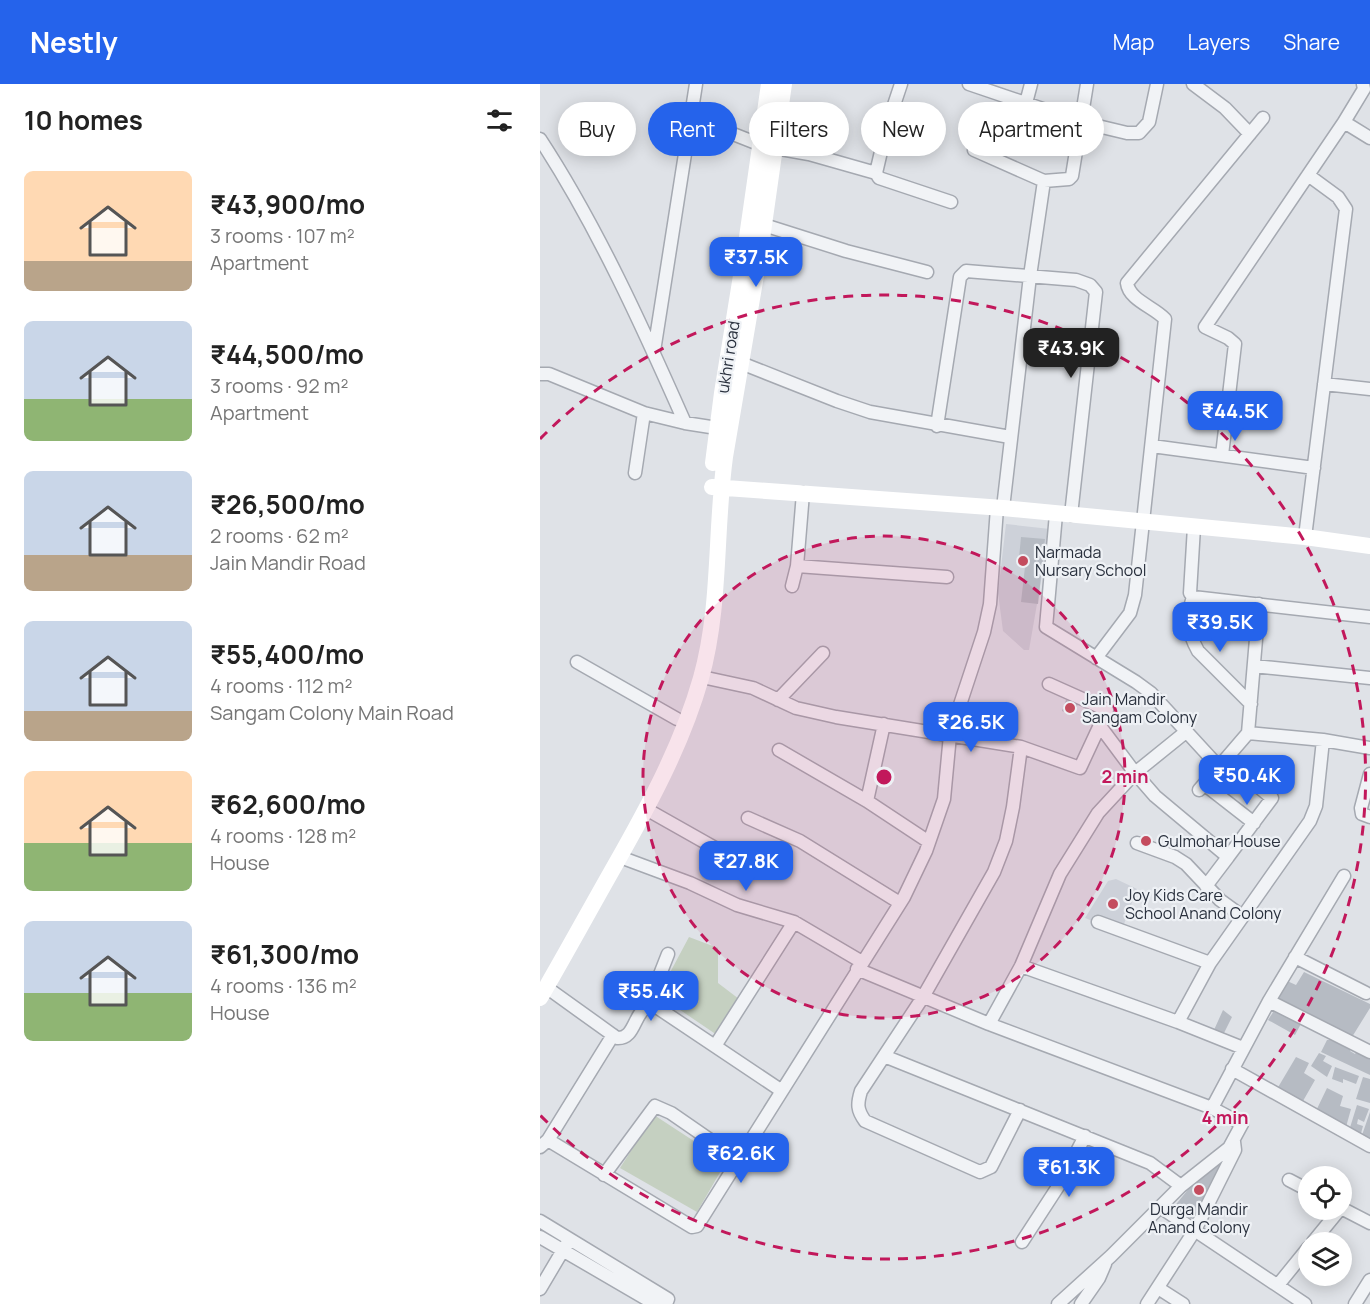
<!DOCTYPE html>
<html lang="en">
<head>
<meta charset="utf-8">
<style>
	:root { --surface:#fff; --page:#f6f6f6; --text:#222; --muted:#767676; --accent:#2563eb }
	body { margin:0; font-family:Manrope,sans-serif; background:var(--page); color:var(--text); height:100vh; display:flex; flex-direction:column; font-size:22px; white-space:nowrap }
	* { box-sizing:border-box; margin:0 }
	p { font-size:20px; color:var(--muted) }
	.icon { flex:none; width:33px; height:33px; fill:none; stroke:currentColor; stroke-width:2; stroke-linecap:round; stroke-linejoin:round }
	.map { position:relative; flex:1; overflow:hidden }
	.panel { display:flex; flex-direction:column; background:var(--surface); width:540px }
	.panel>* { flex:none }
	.guide { position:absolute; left:18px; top:18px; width:570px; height:54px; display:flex; gap:12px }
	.controls { position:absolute; left:758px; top:1082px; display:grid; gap:12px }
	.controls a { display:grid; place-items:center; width:54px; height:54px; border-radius:50%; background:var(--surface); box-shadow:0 3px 15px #0003; font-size:30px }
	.price { position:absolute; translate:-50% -51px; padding:0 14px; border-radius:12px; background:var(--accent); color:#fff; font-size:20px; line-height:39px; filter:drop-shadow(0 2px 3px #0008) }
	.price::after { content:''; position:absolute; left:50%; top:36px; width:18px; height:14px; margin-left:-9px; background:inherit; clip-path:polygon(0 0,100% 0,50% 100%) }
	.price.on { background:#222; color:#fff }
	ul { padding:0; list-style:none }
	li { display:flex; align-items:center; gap:18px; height:150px; padding:0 24px }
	li span { display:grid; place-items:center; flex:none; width:168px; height:120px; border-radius:9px; color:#555 }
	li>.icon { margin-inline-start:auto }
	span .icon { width:72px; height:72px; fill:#fffc; stroke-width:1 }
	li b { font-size:26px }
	h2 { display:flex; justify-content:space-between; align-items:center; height:72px; padding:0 24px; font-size:26px }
	.pill { padding:0 21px; border-radius:27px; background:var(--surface); box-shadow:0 3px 15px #0003; font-size:21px; line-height:54px }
	.pill.on { background:var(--accent); color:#fff }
	header { display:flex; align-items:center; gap:36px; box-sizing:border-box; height:84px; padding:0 30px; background:var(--accent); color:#fff }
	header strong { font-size:28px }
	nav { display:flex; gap:33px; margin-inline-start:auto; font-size:21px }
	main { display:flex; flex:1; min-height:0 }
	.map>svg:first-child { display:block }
	.built { fill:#cdd1d9 }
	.green { fill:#c5d0c1 }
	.building { fill:#b6bbc3 }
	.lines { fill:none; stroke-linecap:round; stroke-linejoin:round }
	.street-casing { stroke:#a5a9b1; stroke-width:15 }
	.street { stroke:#f1f3f6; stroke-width:12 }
	.secondary { stroke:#fff; stroke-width:16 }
	.ring { fill:none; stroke:#c2185b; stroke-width:3; stroke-dasharray:10 8 }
	.poi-dot { fill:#c44c5e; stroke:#eef1f5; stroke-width:2 }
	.labels { text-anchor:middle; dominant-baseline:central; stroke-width:4.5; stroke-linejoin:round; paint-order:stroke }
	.street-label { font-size:16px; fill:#29303d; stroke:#eef1f5 }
	.poi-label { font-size:16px; fill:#29303d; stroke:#eef1f5; text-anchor:start }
	.centre { fill:#c2185b; stroke:#eef1f5; stroke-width:3 }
	.ring-label { font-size:18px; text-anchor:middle; font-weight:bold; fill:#c2185b; stroke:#eef1f5; stroke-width:4.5; stroke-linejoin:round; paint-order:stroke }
</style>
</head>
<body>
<header>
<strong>Nestly</strong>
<nav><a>Map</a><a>Layers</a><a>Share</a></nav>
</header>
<main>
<section class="panel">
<h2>10 homes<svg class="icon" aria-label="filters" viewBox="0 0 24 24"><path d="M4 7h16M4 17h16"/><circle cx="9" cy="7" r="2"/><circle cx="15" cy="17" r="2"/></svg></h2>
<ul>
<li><span style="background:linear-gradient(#ffd9b3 75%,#b9a48a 0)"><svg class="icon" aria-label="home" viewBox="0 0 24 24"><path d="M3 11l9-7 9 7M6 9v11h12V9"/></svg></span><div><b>₹43,900/mo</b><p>3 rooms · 107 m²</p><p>Apartment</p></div></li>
<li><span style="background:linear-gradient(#c9d6e8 65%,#8fb573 0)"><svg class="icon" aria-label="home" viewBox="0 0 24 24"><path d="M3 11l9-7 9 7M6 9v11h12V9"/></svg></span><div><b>₹44,500/mo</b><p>3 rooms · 92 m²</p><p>Apartment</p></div></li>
<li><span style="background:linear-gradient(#c9d6e8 70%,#b9a48a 0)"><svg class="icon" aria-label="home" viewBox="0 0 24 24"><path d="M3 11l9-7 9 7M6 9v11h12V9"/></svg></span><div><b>₹26,500/mo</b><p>2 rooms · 62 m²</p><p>Jain Mandir Road</p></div></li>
<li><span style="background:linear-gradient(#c9d6e8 75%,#b9a48a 0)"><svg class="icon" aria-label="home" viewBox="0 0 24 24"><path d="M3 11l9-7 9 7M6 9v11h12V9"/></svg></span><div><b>₹55,400/mo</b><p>4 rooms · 112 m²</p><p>Sangam Colony Main Road</p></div></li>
<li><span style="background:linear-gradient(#ffd9b3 60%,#8fb573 0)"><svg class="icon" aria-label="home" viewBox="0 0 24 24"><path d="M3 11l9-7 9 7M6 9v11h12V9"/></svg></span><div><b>₹62,600/mo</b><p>4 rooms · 128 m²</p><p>House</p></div></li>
<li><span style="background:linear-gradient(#c9d6e8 60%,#8fb573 0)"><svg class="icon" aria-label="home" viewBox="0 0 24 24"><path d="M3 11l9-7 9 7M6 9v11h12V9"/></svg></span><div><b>₹61,300/mo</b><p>4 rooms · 136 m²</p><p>House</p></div></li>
</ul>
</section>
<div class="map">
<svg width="830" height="1220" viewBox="0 0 830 1220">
	<rect width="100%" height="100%" fill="#dfe2e7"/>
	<path class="built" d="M466,440l44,5 -21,121h-5l-21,-19 -5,-38z
		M576,795l21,10 -16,43 -36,-14 23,-37z"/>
	<path class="green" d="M149,853l29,11v35l21,16 -22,36 -59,-40z
		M114,1031l72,47 -29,50 -77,-44z"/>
	<path class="building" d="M481,453l24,2 -7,65 -17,-2 5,-44h-7z
		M526,616l12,4 -5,11 -11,-4z
		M764,888l66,32v4l-18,29 -76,-39 9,-18 11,5z
		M737,922l26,14 -8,15 -27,-15z
		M683,926l9,7 -10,20 -8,-7z
		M796,955l15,9 -1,3 5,3 2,-3 8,2 -1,3 6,2v17l-49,-23 6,-12z
		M779,969l7,3 -3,5 9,5 -5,11 -16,-11z
		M756,973l13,6 -5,10 11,7 -12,21 -26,-12z
		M795,983l24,9 -3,8 -13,-5v4l-11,-4z
		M823,993l7,2v24l-14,-4z
		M787,1004l16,8 -3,10 11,3 -5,18 -31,-14z
		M817,1021l12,4 -5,13 -6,-3 -1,5 6,2 -3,11 -12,-3z
		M830,1028v31l-9,-5z
		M687,1072l-33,64 -21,-12 18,-22z"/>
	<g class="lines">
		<g class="street-casing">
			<path id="street" d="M361,0l-14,42 -11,47 3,5 72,24
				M429,0l112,38 46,11h12l10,-11 8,-38
				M653,0l32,24 25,26
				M486,19l5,-19
				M150,33l71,28
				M804,38l26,16
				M0,55c57,87 103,189 145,284
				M235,64l34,6 67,19
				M434,66l70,31 25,-2 3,-3 15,-92
				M224,141l82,26 81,21
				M114,267l42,-267
				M201,279l96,38 33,11 140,25
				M0,290h9l95,39
				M784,300l46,5
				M397,342l23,-149 6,-6 110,9 14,5 6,7 -25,223
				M612,362l162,22
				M682,371l13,-111 -7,-6 -23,-11 139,-205 20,-33 -1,-5
				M95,389l9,-60 41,10 32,5
				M463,424l27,-232 14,-95
				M516,430l-10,113 90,55 15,11 68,74
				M654,443l-4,66 3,4 177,20
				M765,453l41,-328 -8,-12 -30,-22
				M257,482l150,11
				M252,502l5,-20 6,-73
				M653,513c-7,21 -6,34 5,54l53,53
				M556,574l34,-45 5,-18 30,-276c-11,-12 -36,-19 -38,-36l136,-165
				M37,578l100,57
				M714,582l116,12
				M162,593l51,11 43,20 40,9 185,30 59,21 27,-58 -58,-26
				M238,616l45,-47
				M344,640l-17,77 62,41
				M560,642l35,47 20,23 73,61 -22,29
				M708,649l75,7 47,8
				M239,666l88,51
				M686,676l46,38 -44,59
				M830,690l-9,34 1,6 8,3
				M664,700l50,39
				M659,706l49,-57 11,-129
				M106,725l108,61
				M208,734l52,23 100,62
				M597,759l38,14 11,7 34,36 22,16
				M80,773l70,26 47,22 57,17
				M558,838l112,41
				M755,873l71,36
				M481,882l157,56 65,26
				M317,885l132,55 223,84 30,16 -13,24 -48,38 -70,70 -53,48
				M6,903l71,51c18,1 16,-23 31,-33l10,3 124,83
				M729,917l101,51
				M108,921l20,-51
				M638,938l32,-59 100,-142 6,-15 7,-66
				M449,940l32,-58 39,-92 38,-61 37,-40 52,-42
				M175,962l79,-124 68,40
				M344,972l266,107 31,23
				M692,985l138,77
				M672,1024l57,-107 75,-125
				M480,1026l-29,57 -11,5 -115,-51c-8,-11 -8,-17 -4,-30l62,-94 71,-125 12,-31 7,-34 8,-60
				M8,1056l65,-105
				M0,1063l8,-7 144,87 5,-1 207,-329 22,-46 18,-52 6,-64 34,-103 6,-28 7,-96
				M64,1091l51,-69 16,7 68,47
				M749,1096l19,10
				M620,1123l145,97
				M801,1124l29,15
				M0,1137l128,78 -2,5
				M0,1153l115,67
				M482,1158l39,-60 24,-46
				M773,1158l27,-33
				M738,1201l30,-37
				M618,1204l25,16
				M0,1205l26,-44
				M541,1220l18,-26 6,-14
				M607,1220l48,-74 40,-80 -1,-8
				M815,1220l15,-24"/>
		</g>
		<use href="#street" class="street"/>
		<path class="secondary" d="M173,379l9,-70 23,-142 24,-167
			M172,403l291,21 302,29 65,9
			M0,914c25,-43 49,-87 74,-131 34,-60 68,-122 87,-189 20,-71 14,-148 24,-221l36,-211 23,-162"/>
	</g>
	<circle cx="344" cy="693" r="241" fill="#c2185b" fill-opacity=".12"/>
	<g class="ring">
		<circle cx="344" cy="693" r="241"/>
		<path d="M0 355A482 482 0 1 1 0 1031"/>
	</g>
	<g class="poi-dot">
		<circle cx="483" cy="477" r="6"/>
		<circle cx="530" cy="624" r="6"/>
		<circle cx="606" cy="757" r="6"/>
		<circle cx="573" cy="820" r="6"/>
		<circle cx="659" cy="1106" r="6"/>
	</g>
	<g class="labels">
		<g class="street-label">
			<text transform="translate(188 273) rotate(-81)">ukhri road</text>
		</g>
		<g class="poi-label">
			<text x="495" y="468">Narmada<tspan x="495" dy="18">Nursary School</tspan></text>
			<text x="542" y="615">Jain Mandir<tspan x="542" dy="18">Sangam Colony</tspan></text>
			<text x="618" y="757">Gulmohar House</text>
			<text x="585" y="811">Joy Kids Care<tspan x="585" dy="18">School Anand Colony</tspan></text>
			<text x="659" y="1125" text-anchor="middle">Durga Mandir<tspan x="659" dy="18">Anand Colony</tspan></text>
		</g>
	</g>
	<circle cx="344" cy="693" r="9" class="centre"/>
	<g class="ring-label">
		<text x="585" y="699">2 min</text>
		<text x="685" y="1040">4 min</text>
	</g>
</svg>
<div class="controls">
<a><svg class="icon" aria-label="locate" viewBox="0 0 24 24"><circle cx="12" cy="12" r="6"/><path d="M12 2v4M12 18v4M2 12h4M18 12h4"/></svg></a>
<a><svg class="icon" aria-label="layers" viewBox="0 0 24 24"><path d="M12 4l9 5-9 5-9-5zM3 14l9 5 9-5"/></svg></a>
</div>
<b class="price" style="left:216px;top:204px">₹37.5K</b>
<b class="price on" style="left:531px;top:295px">₹43.9K</b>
<b class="price" style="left:695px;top:358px">₹44.5K</b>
<b class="price" style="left:680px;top:569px">₹39.5K</b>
<b class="price" style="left:431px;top:669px">₹26.5K</b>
<b class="price" style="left:707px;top:722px">₹50.4K</b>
<b class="price" style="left:206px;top:808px">₹27.8K</b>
<b class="price" style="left:111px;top:938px">₹55.4K</b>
<b class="price" style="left:201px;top:1100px">₹62.6K</b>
<b class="price" style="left:529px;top:1114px">₹61.3K</b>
<div class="guide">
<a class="pill">Buy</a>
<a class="pill on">Rent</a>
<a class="pill">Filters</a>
<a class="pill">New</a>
<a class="pill">Apartment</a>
</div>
</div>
</main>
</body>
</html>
